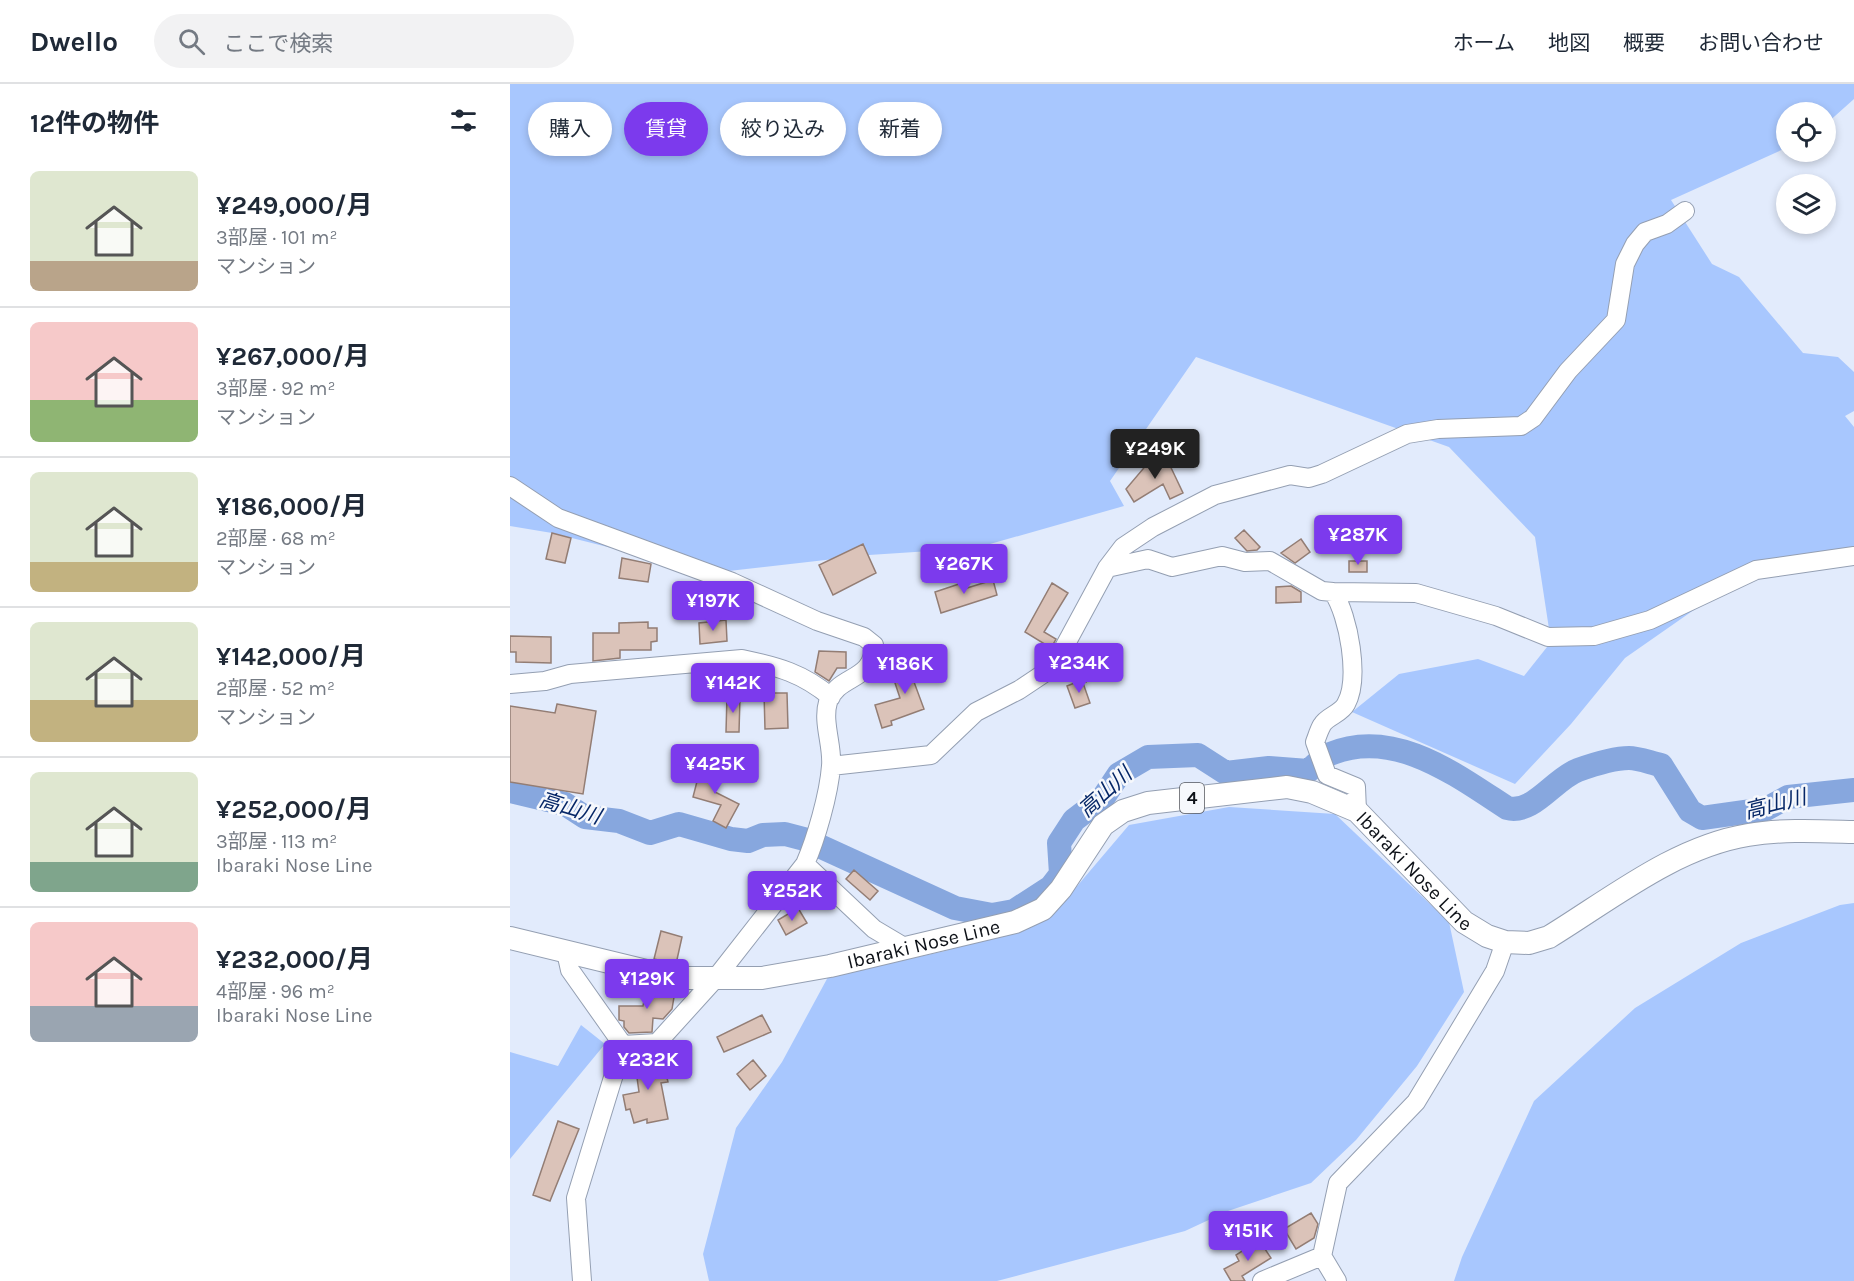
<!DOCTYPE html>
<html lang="ja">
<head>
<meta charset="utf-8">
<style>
	:root { --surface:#fff; --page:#f2f2f3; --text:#1f2937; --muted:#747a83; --line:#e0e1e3; --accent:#7c3aed }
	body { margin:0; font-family:Karla,"Noto Sans JP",sans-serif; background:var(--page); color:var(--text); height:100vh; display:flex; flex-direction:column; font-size:22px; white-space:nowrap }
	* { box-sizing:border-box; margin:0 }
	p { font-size:20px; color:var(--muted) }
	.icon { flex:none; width:33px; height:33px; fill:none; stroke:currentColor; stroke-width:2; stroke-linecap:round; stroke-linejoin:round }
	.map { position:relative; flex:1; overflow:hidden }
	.drawer { display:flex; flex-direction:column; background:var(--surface); width:510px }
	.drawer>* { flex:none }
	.guide { position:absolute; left:18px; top:18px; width:570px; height:54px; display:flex; gap:12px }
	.controls { position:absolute; left:1266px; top:18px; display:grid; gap:12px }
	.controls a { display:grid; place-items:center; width:60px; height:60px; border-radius:50%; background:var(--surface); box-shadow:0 3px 9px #0003; font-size:30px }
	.price { position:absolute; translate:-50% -51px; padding:0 14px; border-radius:6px; background:var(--accent); color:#fff; font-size:20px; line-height:39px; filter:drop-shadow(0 2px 3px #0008) }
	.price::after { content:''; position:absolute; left:50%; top:36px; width:18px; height:14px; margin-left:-9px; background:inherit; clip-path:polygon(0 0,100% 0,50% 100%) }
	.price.selected { background:#222; color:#fff }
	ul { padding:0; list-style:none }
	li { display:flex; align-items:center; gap:18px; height:150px; padding:0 30px }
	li+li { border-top:2px solid var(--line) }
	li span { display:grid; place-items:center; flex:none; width:168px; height:120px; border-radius:9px; color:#555 }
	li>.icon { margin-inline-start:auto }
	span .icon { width:72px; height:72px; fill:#fffc; stroke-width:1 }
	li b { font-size:26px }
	h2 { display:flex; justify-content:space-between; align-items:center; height:72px; padding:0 30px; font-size:26px }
	.pill { padding:0 21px; border-radius:27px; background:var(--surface); box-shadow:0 3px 9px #0003; font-size:21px; line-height:54px }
	.pill.selected { background:var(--accent); color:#fff }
	header { display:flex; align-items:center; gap:36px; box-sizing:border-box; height:84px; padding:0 30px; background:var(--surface); border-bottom:2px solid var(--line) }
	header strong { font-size:28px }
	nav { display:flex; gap:33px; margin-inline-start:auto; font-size:21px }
	.search { width:420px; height:54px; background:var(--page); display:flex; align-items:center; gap:15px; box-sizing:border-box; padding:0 21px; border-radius:33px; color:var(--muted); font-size:22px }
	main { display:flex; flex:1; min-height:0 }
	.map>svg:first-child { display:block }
	.green { fill:#a8c7fe }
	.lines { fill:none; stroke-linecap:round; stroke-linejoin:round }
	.river { stroke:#87a7de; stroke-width:24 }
	.building { fill:#dbc3b9; stroke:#937d74; stroke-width:1.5 }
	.minor-casing { stroke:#949fb2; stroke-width:20 }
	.major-casing { stroke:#949fb2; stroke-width:24 }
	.minor { stroke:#fff; stroke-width:18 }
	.major { stroke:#fff; stroke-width:22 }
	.labels { text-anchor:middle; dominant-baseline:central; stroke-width:5; stroke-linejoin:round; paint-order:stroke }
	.shield { fill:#f6f8fc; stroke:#53565c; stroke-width:1.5 }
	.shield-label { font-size:18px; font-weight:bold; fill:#0d1117 }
	.street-label { font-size:20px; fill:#0d1117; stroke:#f6f8fc }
	.water-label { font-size:21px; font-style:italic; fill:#062767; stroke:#f6f8fc }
</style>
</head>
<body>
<header>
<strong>Dwello</strong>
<div class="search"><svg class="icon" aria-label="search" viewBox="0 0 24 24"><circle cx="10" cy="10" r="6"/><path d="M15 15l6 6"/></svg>ここで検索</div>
<nav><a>ホーム</a><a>地図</a><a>概要</a><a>お問い合わせ</a></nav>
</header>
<main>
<section class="drawer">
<h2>12件の物件<svg class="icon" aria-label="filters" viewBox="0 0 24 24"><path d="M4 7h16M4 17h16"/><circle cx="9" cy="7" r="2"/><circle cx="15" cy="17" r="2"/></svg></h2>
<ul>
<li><span style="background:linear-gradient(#dfe7d0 75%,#b9a48a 0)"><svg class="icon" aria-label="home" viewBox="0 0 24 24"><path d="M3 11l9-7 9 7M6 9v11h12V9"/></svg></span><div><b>¥249,000/月</b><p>3部屋 · 101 m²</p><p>マンション</p></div></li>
<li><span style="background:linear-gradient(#f6c9c9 65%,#8fb573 0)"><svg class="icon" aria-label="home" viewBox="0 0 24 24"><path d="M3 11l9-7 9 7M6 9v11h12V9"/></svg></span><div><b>¥267,000/月</b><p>3部屋 · 92 m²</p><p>マンション</p></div></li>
<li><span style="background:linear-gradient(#dfe7d0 75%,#c2b280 0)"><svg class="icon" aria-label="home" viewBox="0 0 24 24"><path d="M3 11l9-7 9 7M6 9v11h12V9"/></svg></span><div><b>¥186,000/月</b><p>2部屋 · 68 m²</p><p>マンション</p></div></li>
<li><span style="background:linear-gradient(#dfe7d0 65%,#c2b280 0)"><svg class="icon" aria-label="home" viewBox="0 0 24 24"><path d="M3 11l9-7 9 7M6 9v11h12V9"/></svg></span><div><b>¥142,000/月</b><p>2部屋 · 52 m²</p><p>マンション</p></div></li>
<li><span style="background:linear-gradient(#dfe7d0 75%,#7fa58c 0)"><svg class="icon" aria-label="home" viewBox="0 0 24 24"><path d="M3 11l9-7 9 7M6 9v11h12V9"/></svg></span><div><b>¥252,000/月</b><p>3部屋 · 113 m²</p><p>Ibaraki Nose Line</p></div></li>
<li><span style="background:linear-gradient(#f6c9c9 70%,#9aa5b1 0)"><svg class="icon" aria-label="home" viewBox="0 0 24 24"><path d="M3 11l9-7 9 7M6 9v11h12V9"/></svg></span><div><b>¥232,000/月</b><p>4部屋 · 96 m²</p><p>Ibaraki Nose Line</p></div></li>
</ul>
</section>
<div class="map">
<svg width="1344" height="1197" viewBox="0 0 1344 1197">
	<rect width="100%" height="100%" fill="#e2ebfc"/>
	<path class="green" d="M0,0h1344v15l-28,25v-12h-40v36l-115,52 41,64 27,13 64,76 35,4 16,15v39l-9,5 9,11v126l-110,22 -119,83 -54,66 -56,60 -163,-72 47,-38 79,-15 46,17 27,-34 -16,-105 -86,-90 -253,-90 -86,124 14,25 -148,42 -107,7 -158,18 -159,-40 -42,-7z
		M719,723l106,7 114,108 15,70 -47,74 -61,74 -45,43 -83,28 -43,20 -188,50h-288l-6,-27 33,-126 46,-66 46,-85 117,-26 105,-33 79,-93z
		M1344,819v378h-400l8,-24 72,-156 101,-93 106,-65 99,-38z
		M71,941l24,19 -95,115v-107l48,14z"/>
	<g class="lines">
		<path class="river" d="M0,707l55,13 20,13 34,4 31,12 29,-9 52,15 17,2 15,-6 22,-1 19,5 151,69 37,7 22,-4 37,-24 10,-13 -2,-31 15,-23 29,-22 16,-24 29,-17 50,-2 28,18 43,-5 39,3c7,-5 14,-14 22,-17 64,-27 126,21 177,54 26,7 47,-29 71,-38 14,-5 36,-12 51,-12 10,0 22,5 32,7l29,46 12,7 64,-9 22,-12 66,-7"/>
	</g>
	<path class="building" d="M655,371l18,38 -13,6 -7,-15 -29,18 -8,-13 22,-26z
		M734,446l16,17 -3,3 -10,1 -12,-13z
		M42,449l19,5 -6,25 -19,-4z
		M791,455l9,13 -15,11 -14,-10z
		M353,460l13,29 -43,22 -14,-30z
		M112,474l29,6 -3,18 -29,-4z
		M839,477h18v11h-18z
		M483,496l4,15 -56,18 -6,-21 30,-10 2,6z
		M542,499l16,10 -24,39 12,7 -5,9 -26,-16z
		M781,502l10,6v10l-25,1v-16z
		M216,536l1,21 -27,3 -1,-21z
		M138,538v6h9v13l-6,1v8h-31v8l-27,3v-28h26v-10z
		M0,552l41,1v26l-35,-1v-10h-6z
		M574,560l19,12 -17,26 -19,-11z
		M309,567l27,1v16h-9l-8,13 -14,-9z
		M417,575l5,17 -18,6 10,27 -33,12 1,4 -10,3 -7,-23 25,-7 -7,-21 21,-8 -2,-5z
		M572,596l8,23 -15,5 -8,-22z
		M254,609h23l1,35 -23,1z
		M217,612l13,1 -1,35h-13z
		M47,620l39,7 -13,83 -73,-12v-76l45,7z
		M191,682l20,6 -6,20 24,12 -13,24 -13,-7 8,-16 -28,-8z
		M344,786l24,21 -8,9 -24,-21z
		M288,824l9,15 -21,12 -8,-15z
		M151,847l21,6 -6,27 -22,-5z
		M137,901l28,6 -3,18 -9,10 -10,-1 -1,14 -23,1 -5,-6v-6l-5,-1v-14h24z
		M252,931l9,17 -47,20 -7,-15z
		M145,970l3,13 6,-1 4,16 -7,1 7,36 -21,4v-4l-13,4 -4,-14 -4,1 -3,-15 16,-3 -5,-36z
		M243,976l13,16 -16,14 -13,-16z
		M48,1037l21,8 -29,72 -17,-6z
		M801,1129l7,11 -4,14 -18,11 -12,-20z
		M749,1156l12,18 -29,18 3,5h-14l-7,-12 15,-8 -3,-6z"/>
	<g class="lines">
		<g class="minor-casing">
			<path id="minor" d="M0,402l48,32 174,64 85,39 47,16 10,8c0,37 -36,29 -46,57 -6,20 5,44 3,64 -2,28 -15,73 -26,98l-90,115 -58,64 -34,2
				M597,484l41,-9 24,8 50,-11 23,6 25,-1 52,30 11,1c16,24 27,87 13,112 -5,10 -19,12 -24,21 -3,5 -5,12 -7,17l12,33 29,12 1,24
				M823,508l83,1 80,23 52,21 46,-1 56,-16 106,-50 98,-14
				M0,600l35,-3 25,-7 172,-15c37,8 60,14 89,38
				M321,682l100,-11 45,-43 43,-22 27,-18 15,-19 46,-85 16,-21 30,-20 62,-32 75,-20 19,3 13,-4 85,-40 31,-5 83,-3 12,-8 35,-47 48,-51 9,-56 10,-20 10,-12 22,-8 18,-13
				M295,780l69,65 32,19
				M56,868l4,18 53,75 -47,153 6,83
				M812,1172l15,25
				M752,1197l60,-25 16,-73 78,-81 79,-131 10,-29"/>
		</g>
		<g class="major-casing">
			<g id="major">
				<path id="s1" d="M0,854l165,40h87l68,-12 185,-44 28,-13 18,-20 42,-64 20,-14 25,-8 139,-16 25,5 45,19 107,111 23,14 18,6 24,1 20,-6c62,-38 126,-90 199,-102 35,-6 71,-4 106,-3"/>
			</g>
		</g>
		<use href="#minor" class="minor"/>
		<use href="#major" class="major"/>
	</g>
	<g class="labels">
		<rect class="shield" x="670" y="699" width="24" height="30" rx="4.5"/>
		<g class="shield-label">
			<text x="682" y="714">4</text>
		</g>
		<g class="street-label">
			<text stroke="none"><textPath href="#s1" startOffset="998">Ibaraki Nose Line</textPath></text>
			<text stroke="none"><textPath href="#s1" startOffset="422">Ibaraki Nose Line</textPath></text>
		</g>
		<g class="water-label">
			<text transform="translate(595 708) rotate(-42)">高山川</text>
			<text transform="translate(1265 720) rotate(-14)">高山川</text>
			<text transform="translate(60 724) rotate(17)">高山川</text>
		</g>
	</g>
</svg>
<div class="controls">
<a><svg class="icon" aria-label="locate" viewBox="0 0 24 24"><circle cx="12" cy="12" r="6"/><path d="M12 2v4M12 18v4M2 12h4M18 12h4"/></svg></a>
<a><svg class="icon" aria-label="layers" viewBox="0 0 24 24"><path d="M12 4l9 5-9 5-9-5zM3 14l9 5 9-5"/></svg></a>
</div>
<b class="price selected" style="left:645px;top:396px">¥249K</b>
<b class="price" style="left:848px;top:482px">¥287K</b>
<b class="price" style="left:454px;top:511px">¥267K</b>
<b class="price" style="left:203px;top:548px">¥197K</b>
<b class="price" style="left:569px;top:610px">¥234K</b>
<b class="price" style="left:395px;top:611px">¥186K</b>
<b class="price" style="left:223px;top:630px">¥142K</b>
<b class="price" style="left:205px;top:711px">¥425K</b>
<b class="price" style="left:282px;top:838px">¥252K</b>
<b class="price" style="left:137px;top:926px">¥129K</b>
<b class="price" style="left:138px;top:1007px">¥232K</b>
<b class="price" style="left:738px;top:1178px">¥151K</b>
<div class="guide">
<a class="pill">購入</a>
<a class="pill selected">賃貸</a>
<a class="pill">絞り込み</a>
<a class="pill">新着</a>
</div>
</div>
</main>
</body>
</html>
